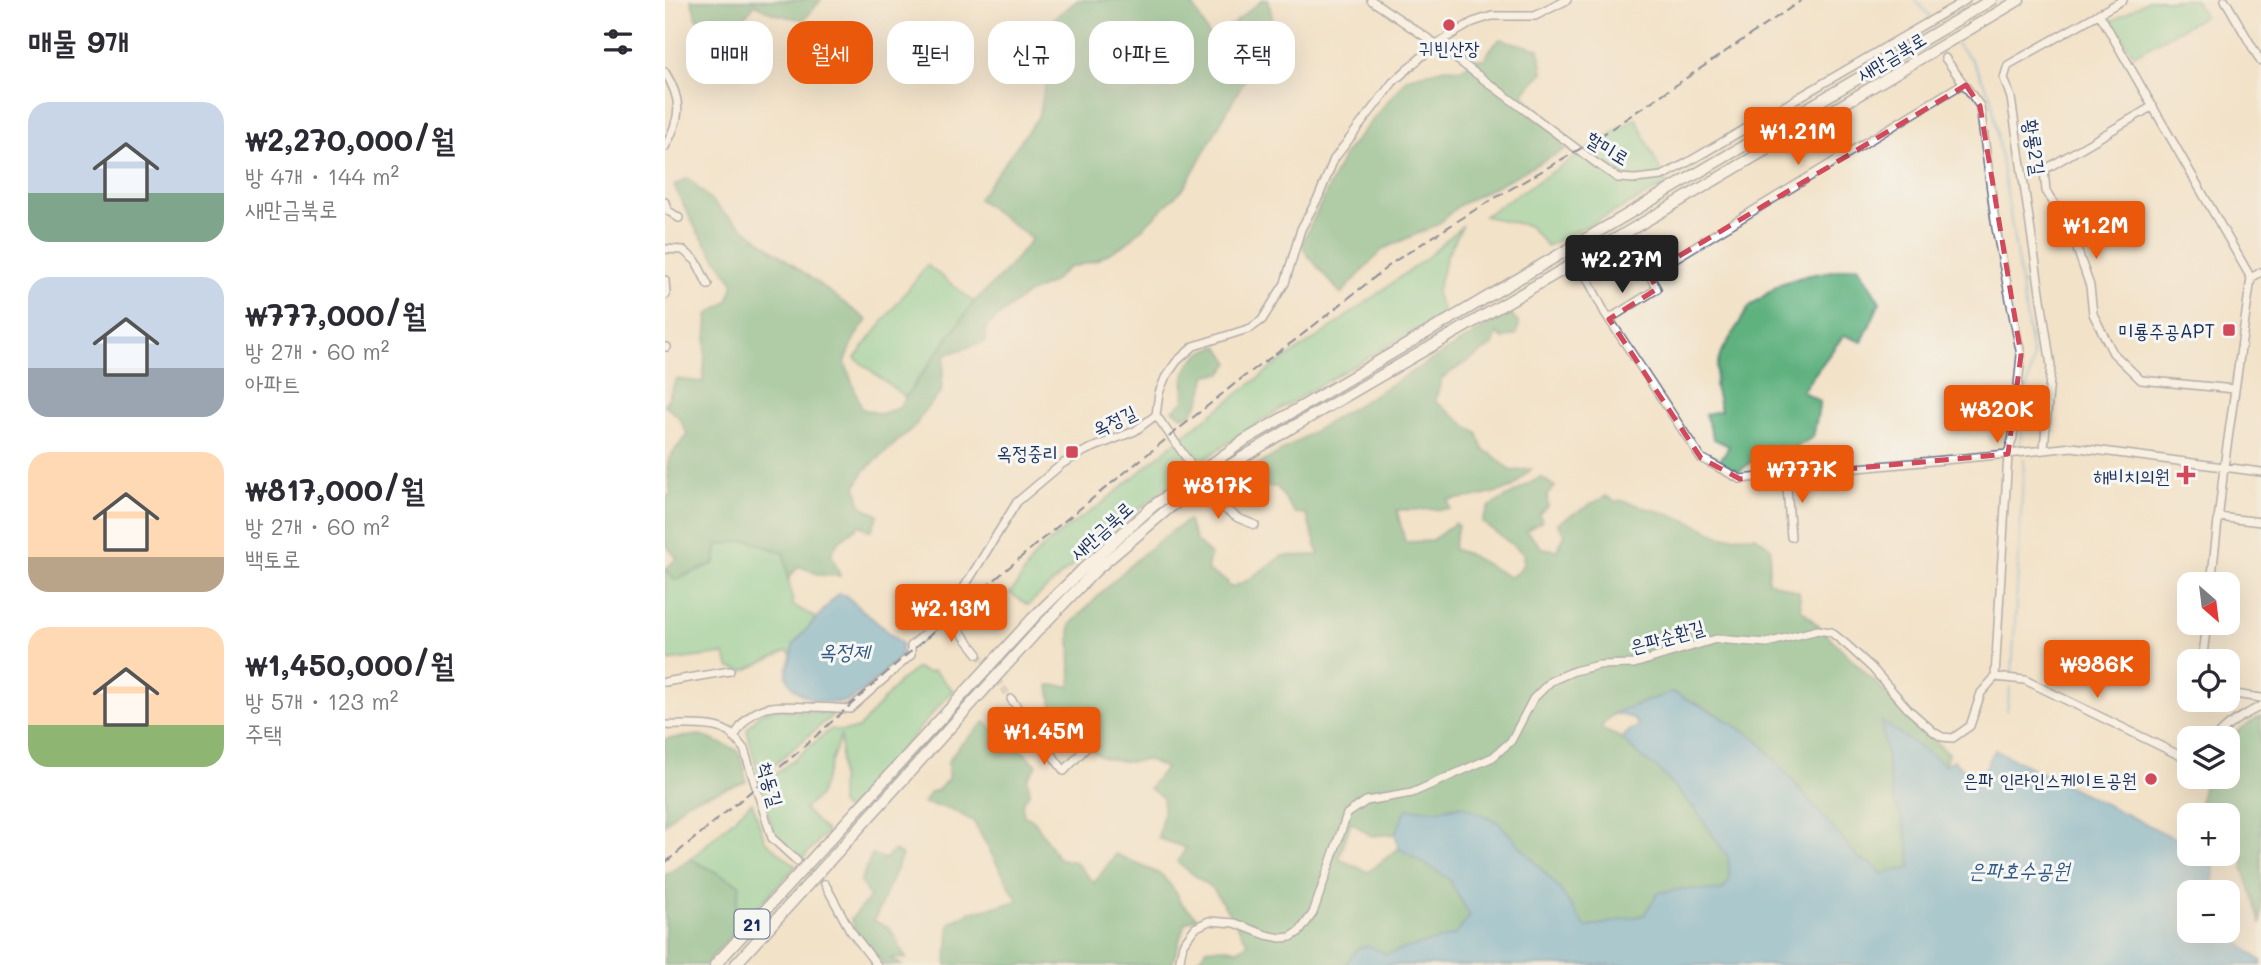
<!DOCTYPE html>
<html lang="ko">
<head>
<meta charset="utf-8">
<style>
	:root { --surface:#fff; --page:#f7f7f7; --text:#2b2b33; --muted:#7c7c81; --accent:#ea580c }
	body { margin:0; font-family:Mali,"Poor Story",sans-serif; background:var(--page); color:var(--text); height:100vh; display:flex; flex-direction:column; font-size:26px; white-space:nowrap }
	* { box-sizing:border-box; margin:0 }
	p { font-size:23px; color:var(--muted) }
	.icon { flex:none; width:38px; height:38px; fill:none; stroke:currentColor; stroke-width:2; stroke-linecap:round; stroke-linejoin:round }
	.map { position:relative; flex:1; overflow:hidden }
	.details { display:flex; flex-direction:column; background:var(--surface); width:665px }
	.details>* { flex:none }
	.top-card { position:absolute; left:21px; top:21px; width:665px; height:63px; display:flex; gap:14px }
	.needle { width:46px; rotate:152deg }
	.buttons { position:absolute; left:1512px; top:572px; display:grid; gap:14px }
	.buttons a { display:grid; place-items:center; width:63px; height:63px; border-radius:14px; background:var(--surface); box-shadow:0 7px 28px #0002; font-size:35px }
	.price { position:absolute; translate:-50% -60px; padding:0 16px; border-radius:7px; background:var(--accent); color:#fff; font-size:23px; line-height:46px; filter:drop-shadow(0 2px 4px #0008) }
	.price::after { content:''; position:absolute; left:50%; top:42px; width:21px; height:16px; margin-left:-10px; background:inherit; clip-path:polygon(0 0,100% 0,50% 100%) }
	.price.on { background:#222; color:#fff }
	ul { padding:0; list-style:none }
	li { display:flex; align-items:center; gap:21px; height:175px; padding:0 28px }
	li span { display:grid; place-items:center; flex:none; width:196px; height:140px; border-radius:21px; color:#555 }
	li>.icon { margin-inline-start:auto }
	span .icon { width:84px; height:84px; fill:#fffc; stroke-width:1 }
	li b { font-size:30px }
	h2 { display:flex; justify-content:space-between; align-items:center; height:84px; padding:0 28px; font-size:30px }
	.tag { padding:0 24px; border-radius:21px; background:var(--surface); box-shadow:0 7px 28px #0002; font-size:24px; line-height:63px }
	.tag.on { background:var(--accent); color:#fff }
	main { display:flex; flex:1; min-height:0 }
	.map>svg:first-child { display:block }
	.green { fill:#74ce95; stroke:#487e7a; stroke-width:2 }
	.forest { fill:#5fb17e; stroke:#3d706e; stroke-width:2 }
	.water { fill:#57a8d2; stroke:#396c98; stroke-width:2 }
	.lines { fill:none; stroke-linecap:round; stroke-linejoin:round }
	.stream { stroke:#57a8d2; stroke-width:2 }
	.minor-tunnel { stroke:#c7beb3; stroke-width:7; stroke-dasharray:7 3.5; stroke-linecap:butt }
	.minor-casing { stroke:#666e83; stroke-width:10 }
	.highway-casing { stroke:#666e83; stroke-width:13 }
	.minor { stroke:#fff; stroke-width:7 }
	.highway { stroke:#fff; stroke-width:10 }
	.rail { stroke:#1b2f5e; stroke-width:2; stroke-dasharray:10 5; stroke-linecap:butt }
	.marked { fill:none; stroke:#d1495b; stroke-width:5; stroke-dasharray:14 9; stroke-linejoin:round }
	.poi-dot { fill:#d1495b; stroke:#f6f6f2; stroke-width:2.5 }
	.labels { text-anchor:middle; dominant-baseline:central; stroke-width:6; stroke-linejoin:round; paint-order:stroke }
	.shield { fill:#f6f6f2; stroke:#5d6b8a; stroke-width:2 }
	.shield-label { font-size:18px; font-weight:bold; fill:#1b2f5e }
	.poi-label { font-size:19px; fill:#1b2f5e; stroke:#f6f6f2; text-anchor:end }
	.street-label { font-size:19px; fill:#1b2f5e; stroke:#f6f6f2 }
	.water-label { font-size:21px; font-style:italic; fill:#305987; stroke:#f6f6f2 }
</style>
</head>
<body>
<main>
<section class="details">
<h2>매물 9개<svg class="icon" aria-label="filters" viewBox="0 0 24 24"><path d="M4 7h16M4 17h16"/><circle cx="9" cy="7" r="2"/><circle cx="15" cy="17" r="2"/></svg></h2>
<ul>
<li><span style="background:linear-gradient(#c9d6e8 65%,#7fa58c 0)"><svg class="icon" aria-label="home" viewBox="0 0 24 24"><path d="M3 11l9-7 9 7M6 9v11h12V9"/></svg></span><div><b>₩2,270,000/월</b><p>방 4개 · 144 m²</p><p>새만금북로</p></div></li>
<li><span style="background:linear-gradient(#c9d6e8 65%,#9aa5b1 0)"><svg class="icon" aria-label="home" viewBox="0 0 24 24"><path d="M3 11l9-7 9 7M6 9v11h12V9"/></svg></span><div><b>₩777,000/월</b><p>방 2개 · 60 m²</p><p>아파트</p></div></li>
<li><span style="background:linear-gradient(#ffd9b3 75%,#b9a48a 0)"><svg class="icon" aria-label="home" viewBox="0 0 24 24"><path d="M3 11l9-7 9 7M6 9v11h12V9"/></svg></span><div><b>₩817,000/월</b><p>방 2개 · 60 m²</p><p>백토로</p></div></li>
<li><span style="background:linear-gradient(#ffd9b3 70%,#8fb573 0)"><svg class="icon" aria-label="home" viewBox="0 0 24 24"><path d="M3 11l9-7 9 7M6 9v11h12V9"/></svg></span><div><b>₩1,450,000/월</b><p>방 5개 · 123 m²</p><p>주택</p></div></li>
</ul>
</section>
<div class="map">
<svg width="1596" height="965" viewBox="0 0 1596 965">
	<rect width="100%" height="100%" fill="#f6f6f2"/>
	<filter id="ink" filterUnits="userSpaceOnUse"><feTurbulence type="fractalNoise" baseFrequency=".0143" numOctaves="2"/><feDisplacementMap in="SourceGraphic" scale="14" xChannelSelector="R" yChannelSelector="G"/><feConvolveMatrix kernelMatrix="1 2 1 2 8 2 1 2 1" color-interpolation-filters="sRGB"/></filter>
	<filter id="wash" filterUnits="userSpaceOnUse"><feTurbulence type="fractalNoise" baseFrequency=".00686" numOctaves="4" result="noise"/><feDisplacementMap in="SourceGraphic" scale="28" xChannelSelector="R" yChannelSelector="G"/><feGaussianBlur stdDeviation="1.57" result="paint"/><feColorMatrix in="noise" values="0 0 0 0 0 0 0 0 0 0 0 0 0 0 0 0 0 1.4 0 .05"/><feComposite in="paint" operator="in"/></filter>
	<g filter="url(#wash)">
		<rect width="100%" height="100%" fill="#f2e2c8"/>
		<path class="green" d="M1483,0h47l9,16 -70,39 -23,-33z
			M971,118l31,67 -120,61 -18,-20 -45,-10z
			M798,225l-16,30 -11,39 8,20c-82,47 -167,93 -245,149 -60,43 -116,93 -171,142l-18,-12c11,-12 15,-24 24,-36 10,-13 51,-43 65,-51l85,-71 93,-71 51,-34 101,-74z
			M262,265l47,37 -69,95 -50,-39z
			M83,540l36,13 9,52 23,13 -23,27 1,10 -7,-4 -43,20 -14,-3 -6,-14 -59,7v-92l10,11 40,-17 2,-18z
			M252,668l10,5 7,-2 19,19 -106,121 -7,-7 1,-70 -22,62 -15,13 23,23 -27,29 -25,-26 -15,-48 71,-58 11,2 16,-2 42,-48z
			M112,709l57,5 -75,64 -12,-48 13,-17z
			M87,802l13,39 31,25 -58,62 -2,-22 4,-21 -49,-26z"/>
		<path class="forest" d="M26,0h130l-17,20 -30,-6 -19,-10 -18,22 -40,-7z
			M413,0h112l20,37 22,-12 30,-25h6l5,21 -6,19 -83,148 -58,56 -31,17 -27,7 -18,16 -25,11 -39,32v14l-41,14 -4,38 -18,19 -7,13 -52,46 -8,15 5,19 17,10 -7,16 -11,-6 -21,16 -8,12 9,23 -20,-1 -21,-9 -11,13 -4,-26 -36,-13 -30,5 -3,18 -41,17 -8,-11 11,-11 -12,-14v-47l6,-3c-6,-36 -6,-33 17,-59l-10,-19 -13,-10 11,-27 27,3 5,-67 20,-14 6,-17 -37,-53 -23,-45 14,-8 36,35 143,107 -12,17 -10,26 17,46 19,5 17,-6 76,-106 29,-28 29,-35 -54,-40 60,-82 14,-61 2,-38z
			M835,39l39,10 4,23 -20,21 43,56 -108,57 -21,19 -54,24 -42,45 -35,-41 -4,-10 43,-90 62,-75 38,-10 16,1 15,-10h9l6,-11z
			M1193,266l22,36 -18,40 -18,-7 -42,56 18,11 -7,35 -28,16 -17,-7 -3,6 -26,19 -20,-9 10,-16 -15,-7 -9,-25 16,-3 -6,-24 2,-21 4,-13 28,-46 31,-23 25,-8z
			M845,312l9,12 -2,10 -14,5 -6,-5 -4,11 -51,33 -7,23 33,26 9,5 7,19 8,3 19,17 20,-2 -19,19 -30,8 -34,4 2,9 -53,1 8,32 26,-1 24,-18 3,3 -5,23 15,5 41,23c11,-4 16,-12 14,-24l-41,-31 7,-15 52,-30 14,10 -8,8 1,11 -9,8 3,7 -16,10 16,17 15,2 8,-15 -8,-12 49,-27 10,6 4,-2 61,18 42,19 33,-1 15,12 -3,33 31,11 2,17 80,79 26,29 41,36 -3,12 -64,-43 10,64 3,17 9,16 6,27 2,22 -29,6 -9,-9 -14,-6 -102,-120 -50,-30 -35,-16c-19,6 -64,16 -71,36l21,9 16,17 21,15 36,39 33,48 2,23 -8,11 -86,26 -50,11 -28,-41 -60,-65 -37,-17 -24,5 -30,-1 -12,25 -24,2 -20,-14 -12,37 29,13 31,-24 49,30 22,37 -15,20 -70,20 -9,-6 -16,-2 -15,18h-151l12,-16 16,-2 16,3 10,-7 -34,-53 -37,-28 9,-14 -28,-10 5,-25v-15l-14,-10 16,-20 -16,-8 -21,2 -24,-4 -31,-21 -7,-22 -14,-8 -3,-22 22,1 -1,-61c37,-38 73,-76 118,-105l8,21 14,13 -3,17 20,10 3,7 16,-7 36,-25 37,-1 -13,-41 -11,-1 -18,-26 -31,-1 -30,9 1,-5z
			M554,346l11,17 -8,10 -15,2 -6,23 -10,16 -8,2 -10,-6 11,-9c0,-8 -2,-22 1,-28 6,-15 19,-24 34,-27z
			M1596,716v209l-18,-58 2,-12 -17,-20v-19l-17,-1 -11,-15 5,-23h23v-36l12,-12z
			M320,722l21,20 15,-8 -1,15 17,16 -10,14 3,13 -8,12 2,12 10,4 24,38 17,4 19,21 22,-29 46,21 16,20 1,6 19,17 -13,5 -13,42h-226l4,-42 21,-11 47,-11 -45,-80 -22,-12 -28,-6 7,-11 8,-2 10,-11v-18l13,-17z
			M35,735l37,15 7,16 2,16 -60,20 -21,22v-85z
			M229,850l8,5 -28,66 16,7 16,30h-16l11,7h-17l-25,-29 -8,-17 19,-22 -10,-15 12,-28 13,5z
			M26,859l49,26 -4,21 2,22 -33,37h-40v-90z"/>
		<path class="water" d="M173,594l7,1 57,49c-1,4 -1,12 -4,16 -3,5 -40,36 -46,39 -17,9 -61,0 -65,-23 -2,-9 7,-17 6,-31z
			M1007,692l35,17 50,30 102,120 14,6 9,9 29,-6 -2,-22 -6,-27 -9,-16 -3,-17 -10,-65 64,44 8,-5 25,21 17,-31 194,95v9h19l7,3 -3,35h-23v39h35l37,30v4h-916l13,-17 12,-2 16,8 69,-19 15,-19 -22,-38 -49,-30 -4,-14 12,-25 30,1 27,-4 34,16 60,65 28,41 58,-13 14,-22 24,-4 40,2 8,-11 -2,-23 -33,-48 -36,-39 -21,-15 -16,-17 5,-6 12,-6 -6,-8 -19,-5z"/>
		<g class="lines">
			<path class="stream" d="M1250,0l16,17
				M1291,44l15,15 20,37 42,262 -11,59 -2,29
				M1347,675l12,-216
				M1342,711l3,-24"/>
		</g>
	</g>
	<g filter="url(#ink)">
		<g class="lines">
			<path class="minor-tunnel" d="M313,654l33,45
				M136,864l24,20"/>
			<g class="minor-casing">
				<path id="minor" d="M706,0l65,44 160,119 22,15 17,1 27,-3 21,-11 283,-165
					M1560,0l36,62
					M1434,13l152,265
					M0,72c18,29 16,46 0,75
					M1488,106l-109,64 2,21 24,38 20,57 3,28 20,39 28,27 93,9
					M0,202l2,8 12,8
					M0,249l18,1 13,11 12,24
					M952,252l-22,13 -9,11 19,37 96,145 39,21 268,-25 5,-17 8,-82 -25,-127 -16,-122 -35,-48
					M0,280l1,15
					M944,319l48,-30 -8,-15 313,-190
					M0,347h2
					M491,415l33,47
					M1379,449l7,-83 -40,-268 -7,-20 4,-13 115,-65
					M1121,475l5,62
					M544,488l3,3 -1,9 27,18 17,7
					M1553,517l43,5
					M1546,584l13,-117 27,-189 10,-6
					M282,615l31,39
					M1537,662l5,-39
					M1330,677l13,-223 64,-7 189,25
					M1330,677l30,3 164,80
					M0,682l65,-11
					M1563,693l33,5
					M346,699l53,72 24,-25
					M1533,705v-5
					M0,725c19,1 47,-3 63,7 6,4 12,12 16,17l28,89 25,23
					M69,738c18,-37 42,-32 77,-31 13,0 26,1 39,2l61,-54v-9l36,-31 70,-113 45,-38 25,-14 48,-19 21,-16 3,-22 6,-15 12,-17 17,-15 57,-18 11,-8 23,-37 16,-54 18,-33 15,-37 59,-77 43,-38 37,-22 19,-6h43l32,-16
					M1551,738c12,-15 28,-23 45,-32
					M160,884l25,46 27,35
					M514,965l4,-21 12,-16 14,-7 26,2 31,12 15,3 10,-1 9,-6 13,-18 34,-99 19,-13 46,-8 81,-36 18,-16 22,-42 18,-18 23,-10 24,-6 36,-1 82,-25 51,4 51,-13 13,2 16,13 25,23 36,41 26,23 8,5 11,1 17,-12 11,-33 14,-16"/>
			</g>
			<g class="highway-casing">
				<path id="highway" d="M50,965l318,-347 51,-50 69,-62 92,-66 746,-440
					M70,965l307,-339 53,-55 73,-62 56,-40 67,-41 316,-184 412,-244"/>
			</g>
			<use href="#minor" class="minor"/>
			<use href="#highway" class="highway"/>
			<path class="rail" d="M0,863l132,-110 98,-88 146,-125 201,-162 56,-40 97,-77 83,-53 112,-65 212,-143"/>
		</g>
	</g>
	<path d="M0 0H1596V965H0ZM1301,85l14,21 41,249 -13,99 -268,25 -39,-21 -92,-139 48,-30 -8,-15z" fill="#f2e2c8" fill-opacity=".55" fill-rule="evenodd"/>
	<path class="marked" d="M1301,85l14,21 41,249 -13,99 -268,25 -39,-21 -92,-139 48,-30 -8,-15z"/>
	<g class="poi-dot">
		<circle cx="784" cy="25" r="7"/>
		<rect x="1557" y="323" width="14" height="14" rx="3.5"/>
		<rect x="400" y="445" width="14" height="14" rx="3.5"/>
		<path d="M1517.5 464.5h7v7h7v7h-7v7h-7v-7h-7v-7h7z"/>
		<circle cx="1486" cy="779" r="7"/>
	</g>
	<g class="labels">
		<rect class="shield" x="69.5" y="909.5" width="35" height="29" rx="5"/>
		<g class="shield-label">
			<text x="87" y="924">21</text>
		</g>
		<g class="poi-label">
			<text x="784" y="47" text-anchor="middle">귀빈산장</text>
			<text x="1550" y="330">미룡주공APT</text>
			<text x="393" y="452">옥정중리</text>
			<text x="1505" y="475">해비치의원</text>
			<text x="1472" y="779">은파 인라인스케이트공원</text>
		</g>
		<g class="street-label">
			<text transform="translate(1226 56) rotate(-31)">새만금북로</text>
			<text transform="translate(1370 147) rotate(81)">황룡2길</text>
			<text transform="translate(943 148) rotate(31)">할미로</text>
			<text transform="translate(449 420) rotate(-26)">옥정길</text>
			<text transform="translate(436 530) rotate(-42)">새만금북로</text>
			<text transform="translate(1002 636) rotate(-16)">은파순환길</text>
			<text transform="translate(106 784) rotate(74)">척동길</text>
		</g>
		<g class="water-label">
			<text x="179" y="650">옥정제</text>
			<text x="1354" y="869">은파호수공원</text>
		</g>
	</g>
</svg>
<div class="buttons">
<a><svg class="needle" viewBox="-14 -14 28 28"><path d="M0-13l5 13h-10z" fill="#e53935"/><path d="M0 13l5-13h-10z" fill="#7c7c81"/></svg></a>
<a><svg class="icon" aria-label="locate" viewBox="0 0 24 24"><circle cx="12" cy="12" r="6"/><path d="M12 2v4M12 18v4M2 12h4M18 12h4"/></svg></a>
<a><svg class="icon" aria-label="layers" viewBox="0 0 24 24"><path d="M12 4l9 5-9 5-9-5zM3 14l9 5 9-5"/></svg></a>
<a>+</a>
<a>−</a>
</div>
<b class="price" style="left:1133px;top:167px">₩1.21M</b>
<b class="price" style="left:1431px;top:261px">₩1.2M</b>
<b class="price on" style="left:957px;top:295px">₩2.27M</b>
<b class="price" style="left:1332px;top:445px">₩820K</b>
<b class="price" style="left:1137px;top:505px">₩777K</b>
<b class="price" style="left:553px;top:521px">₩817K</b>
<b class="price" style="left:286px;top:644px">₩2.13M</b>
<b class="price" style="left:1432px;top:700px">₩986K</b>
<b class="price" style="left:379px;top:767px">₩1.45M</b>
<div class="top-card">
<a class="tag">매매</a>
<a class="tag on">월세</a>
<a class="tag">필터</a>
<a class="tag">신규</a>
<a class="tag">아파트</a>
<a class="tag">주택</a>
</div>
</div>
</main>
</body>
</html>
